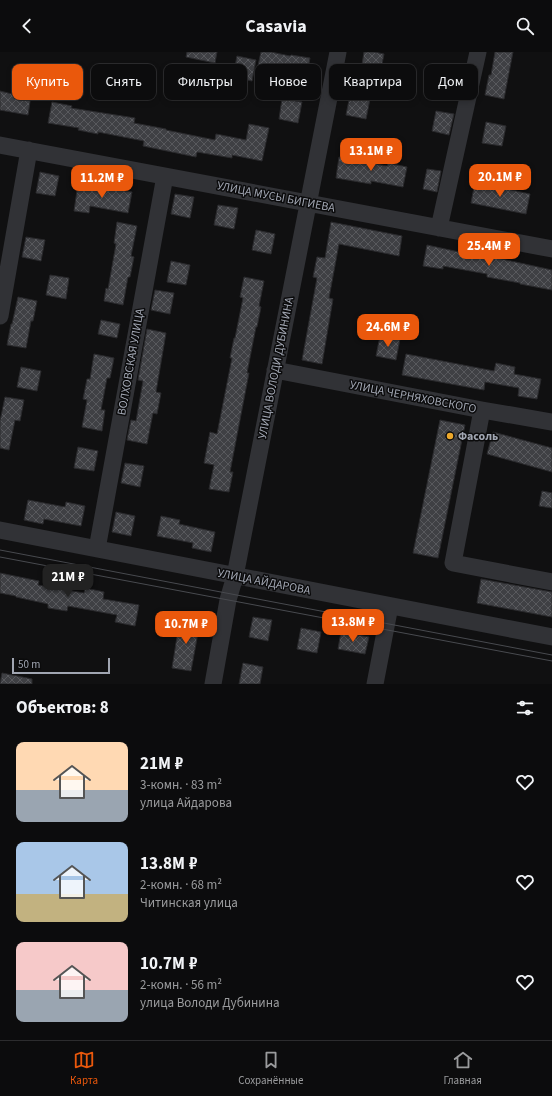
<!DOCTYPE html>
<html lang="ru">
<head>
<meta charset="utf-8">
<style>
	:root { --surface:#0c0c0d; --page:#1a1a1b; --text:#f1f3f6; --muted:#9a9b9d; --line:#2c2c2e; --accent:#ea580c }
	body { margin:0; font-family:"Source Sans 3",sans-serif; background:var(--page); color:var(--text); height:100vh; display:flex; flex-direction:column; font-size:15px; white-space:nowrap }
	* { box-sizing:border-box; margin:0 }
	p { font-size:13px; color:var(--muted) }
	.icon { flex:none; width:22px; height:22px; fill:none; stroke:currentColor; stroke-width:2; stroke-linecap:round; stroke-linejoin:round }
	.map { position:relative; height:632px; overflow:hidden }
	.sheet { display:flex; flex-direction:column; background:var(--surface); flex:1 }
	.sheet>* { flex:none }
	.banner { position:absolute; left:12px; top:12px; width:528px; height:36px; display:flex; gap:8px }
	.scale { position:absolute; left:12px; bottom:10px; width:98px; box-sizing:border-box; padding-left:4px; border:2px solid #a1a6b2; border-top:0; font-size:11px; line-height:14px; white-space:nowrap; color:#a1a6b2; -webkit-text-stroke:3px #0b0b0c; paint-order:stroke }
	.price { position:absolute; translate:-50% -34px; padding:0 9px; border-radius:8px; background:var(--accent); color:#fff; font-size:13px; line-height:26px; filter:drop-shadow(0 1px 2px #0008) }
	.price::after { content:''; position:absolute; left:50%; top:24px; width:12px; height:9px; margin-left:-6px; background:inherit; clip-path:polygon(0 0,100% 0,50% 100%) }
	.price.current { background:#222; color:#fff }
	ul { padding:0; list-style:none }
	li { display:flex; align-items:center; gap:12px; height:100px; padding:0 16px }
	li span { display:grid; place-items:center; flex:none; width:112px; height:80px; border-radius:8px; color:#555 }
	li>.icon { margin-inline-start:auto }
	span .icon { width:48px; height:48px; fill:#fffc; stroke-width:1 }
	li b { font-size:17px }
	h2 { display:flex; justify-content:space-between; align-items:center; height:48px; padding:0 16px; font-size:17px }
	.tag { padding:0 14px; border-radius:8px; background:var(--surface); box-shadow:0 2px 6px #0003,0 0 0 1px var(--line); font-size:14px; line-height:36px }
	.tag.current { background:var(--accent); color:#fff }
	header { display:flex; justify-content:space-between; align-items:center; height:52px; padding:0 16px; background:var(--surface); font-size:18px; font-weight:700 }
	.menu { display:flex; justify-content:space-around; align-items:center; height:56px; border-top:1px solid var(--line); background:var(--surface); font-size:11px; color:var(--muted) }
	.menu a { display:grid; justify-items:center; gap:2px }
	.menu .current { color:var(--accent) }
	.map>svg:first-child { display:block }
	.building { fill:url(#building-cross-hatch); stroke:#2a2a2d }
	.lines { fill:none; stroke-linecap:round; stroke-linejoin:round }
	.minor { stroke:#313236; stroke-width:17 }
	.tram { stroke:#484a4f; stroke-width:1 }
	.poi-dot { fill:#eda82b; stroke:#0b0b0c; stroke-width:1.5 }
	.labels { text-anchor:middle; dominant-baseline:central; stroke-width:3; stroke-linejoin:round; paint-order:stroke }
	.street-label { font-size:12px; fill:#a1a6b2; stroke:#0b0b0c }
	.poi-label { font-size:12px; font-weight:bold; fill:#a1a6b2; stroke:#0b0b0c; text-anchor:start }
</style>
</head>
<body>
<header><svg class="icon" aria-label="back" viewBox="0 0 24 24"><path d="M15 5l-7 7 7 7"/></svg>Casavia<svg class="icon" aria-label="search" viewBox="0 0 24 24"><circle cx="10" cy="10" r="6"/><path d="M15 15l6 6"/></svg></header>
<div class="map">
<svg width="552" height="632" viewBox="0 0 552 632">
	<defs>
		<pattern id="building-cross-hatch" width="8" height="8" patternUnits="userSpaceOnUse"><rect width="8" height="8" fill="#3f4044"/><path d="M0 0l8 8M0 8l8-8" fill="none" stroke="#58595d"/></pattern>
	</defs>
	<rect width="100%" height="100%" fill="#101011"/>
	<path class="building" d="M187,0h30l-2,11 -29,-6z
		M261,0h10l19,4 1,-1 19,3 -4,21 -49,-9z
		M364,0h10l10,2 -4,20 -19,-3z
		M495,0h18l-9,47 -19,-4 4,-20h2z
		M237,4l19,4 -4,21 -19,-4z
		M440,16l19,3 -4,21 -19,-4z
		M0,39l12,3v-3l19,4 -3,20 -28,-5z
		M350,43l20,4 -4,20 -20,-4z
		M282,47l20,3 -4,21 -19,-4z
		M52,50l20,4 -1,2 64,10 -1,5 32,6v1l49,10 1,-6 30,6 3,-16 20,4 -7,33 -30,-6v3l-35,-6 -1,5 -53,-11 1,-5 -46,-9v2l-20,-4 1,-2 -31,-5z
		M436,59l18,3 -5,21 -17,-4z
		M486,70l20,4 -4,20 -20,-3z
		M339,105l48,9 1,-3 19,4 -4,20 -32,-6v3l-35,-6z
		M427,117l14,2 -4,21 -14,-3z
		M40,120l19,4 -4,20 -19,-3z
		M475,130l55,12 -4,20 -55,-11z
		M78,132l34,6v-1l20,3 -4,21 -38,-7 -1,7 -15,-2z
		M175,142l19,3 -4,21 -19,-4z
		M218,153l20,3 -4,21 -20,-4z
		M117,170l20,4 -6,30 3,1 -4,20h-2l-5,28 -19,-4 2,-13 2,1 8,-45 -2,-1z
		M331,170l71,14 -3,20 -60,-12 -10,54 4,1 -11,65 -20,-4 15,-82 -4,-1 4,-20 8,1z
		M256,178l19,4 -4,20 -19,-4z
		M26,185l19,3 -4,21 -19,-4z
		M427,193l32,7 1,-4 19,4v2l73,16v20l-32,-6v-1l-33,-6v-3l-44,-8v3l-20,-3z
		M171,209l19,4 -4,20 -19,-3z
		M50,223l19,3 -3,21 -20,-4z
		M244,225l20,4 -5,25 2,1 -4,20h-1l-9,46h2l-19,99h3l-4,20 -20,-3 5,-24 -10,-2 6,-31 7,2 15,-76h-2l4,-20h1l8,-40 -3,-1z
		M155,238l19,3 -4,21 -19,-4z
		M18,245l19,4 -4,20h-2l-5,27 -19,-3 4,-21h1z
		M101,268l19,4 -3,14 -19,-4z
		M147,277l19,4 -10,59 5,1 -4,21 -4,-1 -6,31 -20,-4 4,-20 5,1 7,-40 -5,-1z
		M380,284l20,3 -4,21 -20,-4z
		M94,302l20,4 -4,20h-3l-6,32h4l-3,21 -20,-4 5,-27 -4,-1 4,-20h3z
		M406,302l88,17 2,-8 19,4 -1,7 27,5 -4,20 -19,-3 1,-8 -34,-6 -1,8 -82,-15z
		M21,315l20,4 -4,20 -20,-4z
		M5,345l19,3 -4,21 -5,-1 -6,30 -9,-2v-27z
		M440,368l25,5 -27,133 -25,-5z
		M493,380l59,16v24l-65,-18z
		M78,395l20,4 -4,20 -20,-3z
		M125,411l19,3 -4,21 -19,-4z
		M542,439l10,2v15l-13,-2z
		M28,448l37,7 1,-5 19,4 -4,20 -37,-7 -1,5 -19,-4z
		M116,460l19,4 -4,20 -19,-4z
		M161,464l19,4 -1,4 36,8 -4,20 -19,-4 1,-5 -36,-7z
		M0,521l39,8 -1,4 46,8 1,-5 19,4 -1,7 36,6 -4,21 -20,-4 2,-7 -49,-9 -1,5 -19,-3v-4l-32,-7v-1l-16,-3z
		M481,527l71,13v25l-75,-14z
		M253,565l19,3 -4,21 -19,-4z
		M180,566l20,4 -9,49 -19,-3z
		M301,576l20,4 -4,21 -20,-4z
		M341,580l28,5 -4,17 -27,-5z
		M243,611l20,4 -3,17h-21z
		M2,621l30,6v5h-32z"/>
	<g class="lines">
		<path class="minor" d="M0,93l552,104
			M439,176l39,-176
			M0,264l29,-166
			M275,318l207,40 70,12
			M482,358l-29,153 99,19
			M0,478l552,107
			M97,497l68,-373
			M213,632l15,-84 7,-24 103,-524
			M375,632l15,-78"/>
		<path class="tram" d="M0,498l552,105
			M0,505l552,104"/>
	</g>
	<circle class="poi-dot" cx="450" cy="384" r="4"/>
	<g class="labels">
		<g class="street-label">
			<text transform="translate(276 145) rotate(11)">УЛИЦА МУСЫ БИГИЕВА</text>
			<text transform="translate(131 310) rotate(-80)">ВОЛХОВСКАЯ УЛИЦА</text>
			<text transform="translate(276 316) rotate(-79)">УЛИЦА ВОЛОДИ ДУБИНИНА</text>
			<text transform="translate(413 345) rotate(11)">УЛИЦА ЧЕРНЯХОВСКОГО</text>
			<text transform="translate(264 530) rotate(11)">УЛИЦА АЙДАРОВА</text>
		</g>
		<g class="poi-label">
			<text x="458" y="384">Фасоль</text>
		</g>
	</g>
</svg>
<div class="scale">50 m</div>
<b class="price" style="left:371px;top:120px">13.1M ₽</b>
<b class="price" style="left:500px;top:146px">20.1M ₽</b>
<b class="price" style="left:102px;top:147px">11.2M ₽</b>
<b class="price" style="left:489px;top:215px">25.4M ₽</b>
<b class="price" style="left:388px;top:296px">24.6M ₽</b>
<b class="price current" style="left:68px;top:546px">21M ₽</b>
<b class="price" style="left:353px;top:591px">13.8M ₽</b>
<b class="price" style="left:186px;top:593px">10.7M ₽</b>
<div class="banner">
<a class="tag current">Купить</a>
<a class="tag">Снять</a>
<a class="tag">Фильтры</a>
<a class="tag">Новое</a>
<a class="tag">Квартира</a>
<a class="tag">Дом</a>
</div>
</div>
<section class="sheet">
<h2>Объектов: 8<svg class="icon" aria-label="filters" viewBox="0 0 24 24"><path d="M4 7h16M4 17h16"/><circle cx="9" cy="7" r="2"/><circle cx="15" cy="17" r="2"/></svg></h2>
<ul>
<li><span style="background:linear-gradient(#ffd9b3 60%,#9aa5b1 0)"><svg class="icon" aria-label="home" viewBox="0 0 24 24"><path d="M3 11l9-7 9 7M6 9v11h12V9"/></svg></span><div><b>21M ₽</b><p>3-комн. · 83 m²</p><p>улица Айдарова</p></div><svg class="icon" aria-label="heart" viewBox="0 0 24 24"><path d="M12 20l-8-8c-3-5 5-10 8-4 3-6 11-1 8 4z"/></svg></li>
<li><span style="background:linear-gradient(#a9c7e8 65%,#c2b280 0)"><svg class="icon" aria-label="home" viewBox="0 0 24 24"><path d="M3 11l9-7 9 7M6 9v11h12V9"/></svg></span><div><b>13.8M ₽</b><p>2-комн. · 68 m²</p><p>Читинская улица</p></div><svg class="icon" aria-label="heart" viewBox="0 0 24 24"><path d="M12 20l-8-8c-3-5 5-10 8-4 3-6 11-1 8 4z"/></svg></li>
<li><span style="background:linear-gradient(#f6c9c9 60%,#9aa5b1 0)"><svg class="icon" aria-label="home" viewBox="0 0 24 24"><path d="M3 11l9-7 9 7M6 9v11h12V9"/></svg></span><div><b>10.7M ₽</b><p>2-комн. · 56 m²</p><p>улица Володи Дубинина</p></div><svg class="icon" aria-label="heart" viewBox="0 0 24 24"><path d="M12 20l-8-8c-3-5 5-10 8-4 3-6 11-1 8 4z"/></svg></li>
</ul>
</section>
<nav class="menu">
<a class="current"><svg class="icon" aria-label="map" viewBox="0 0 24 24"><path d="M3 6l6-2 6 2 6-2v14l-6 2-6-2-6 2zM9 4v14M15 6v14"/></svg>Карта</a>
<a><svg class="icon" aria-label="saved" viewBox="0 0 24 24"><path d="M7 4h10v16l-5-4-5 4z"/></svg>Сохранённые</a>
<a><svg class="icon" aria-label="home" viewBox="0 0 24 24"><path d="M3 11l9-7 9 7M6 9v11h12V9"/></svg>Главная</a>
</nav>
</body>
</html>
